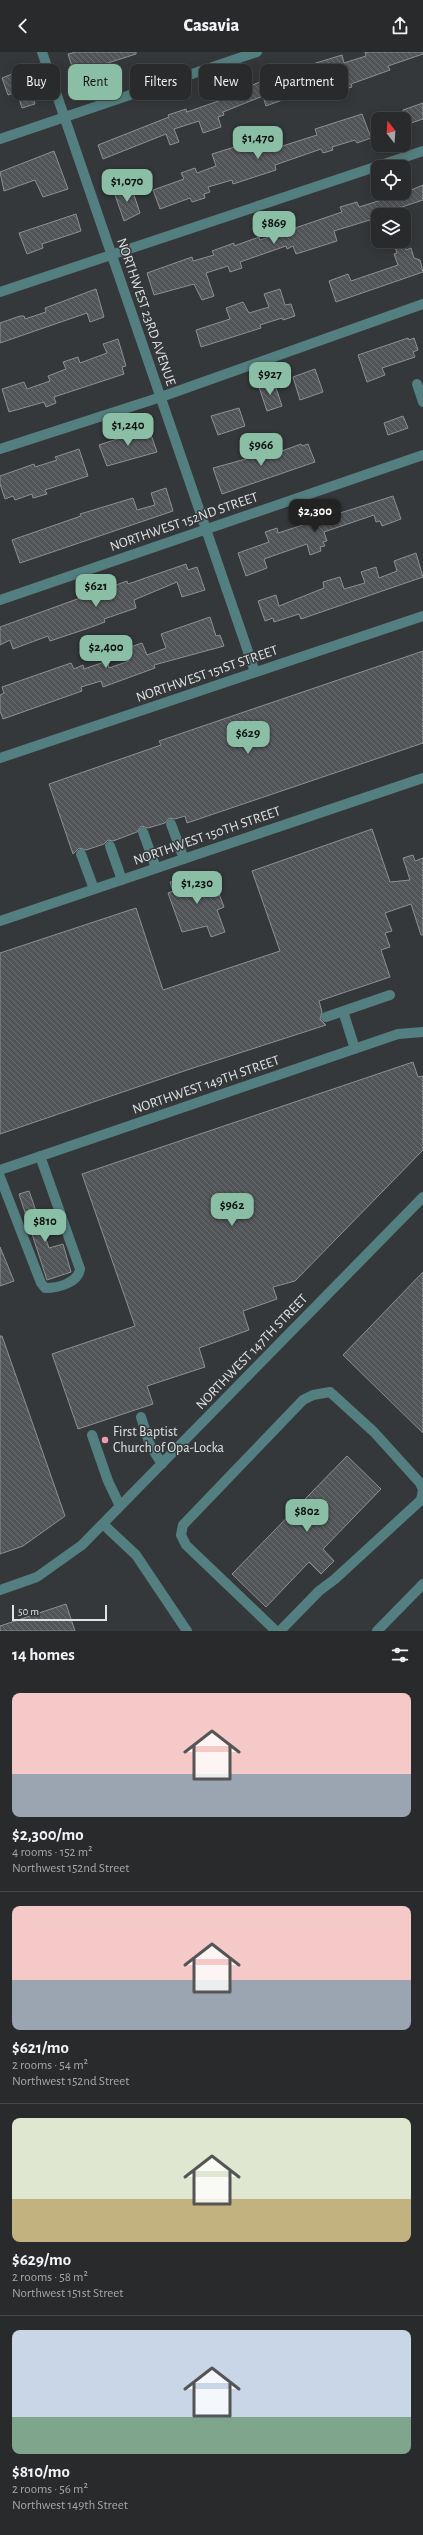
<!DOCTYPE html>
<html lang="en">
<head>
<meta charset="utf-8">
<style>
	:root { --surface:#282a2c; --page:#303234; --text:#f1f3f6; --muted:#a5a7a9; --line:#444648; --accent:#8abfa5 }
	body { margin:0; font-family:"Alegreya Sans",sans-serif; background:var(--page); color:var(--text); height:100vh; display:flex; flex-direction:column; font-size:15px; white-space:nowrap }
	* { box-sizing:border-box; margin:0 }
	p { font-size:13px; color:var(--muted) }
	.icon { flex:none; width:22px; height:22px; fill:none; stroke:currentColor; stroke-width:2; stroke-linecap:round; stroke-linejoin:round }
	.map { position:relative; height:1579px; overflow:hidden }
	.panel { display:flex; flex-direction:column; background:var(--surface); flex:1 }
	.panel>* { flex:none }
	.top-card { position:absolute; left:12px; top:12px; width:399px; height:36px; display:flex; gap:8px }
	.needle { width:26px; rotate:343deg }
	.tools { position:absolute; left:371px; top:60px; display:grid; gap:8px }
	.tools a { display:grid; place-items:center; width:40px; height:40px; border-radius:8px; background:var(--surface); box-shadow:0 2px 10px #0003,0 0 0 1px var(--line); font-size:20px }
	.scale { position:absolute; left:12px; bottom:10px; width:95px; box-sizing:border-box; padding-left:4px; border:2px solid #e0e2e3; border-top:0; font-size:11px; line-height:14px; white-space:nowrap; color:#e0e2e3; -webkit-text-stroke:3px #35383a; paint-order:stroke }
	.price { position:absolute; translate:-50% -34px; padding:0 9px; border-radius:8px; background:var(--accent); color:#111; font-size:13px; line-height:26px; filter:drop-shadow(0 1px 2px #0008) }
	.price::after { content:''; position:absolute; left:50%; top:24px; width:12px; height:9px; margin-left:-6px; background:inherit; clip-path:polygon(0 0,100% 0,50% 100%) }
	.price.selected { background:#222; color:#fff }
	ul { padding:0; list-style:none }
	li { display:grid; align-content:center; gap:8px; height:212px; padding:0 12px }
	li+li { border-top:1px solid var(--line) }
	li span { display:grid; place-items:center; height:124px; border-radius:8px; color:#555 }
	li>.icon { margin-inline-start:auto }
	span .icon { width:72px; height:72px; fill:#fffc; stroke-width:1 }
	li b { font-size:17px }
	h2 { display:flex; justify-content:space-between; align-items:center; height:48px; padding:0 12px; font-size:17px }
	.tag { padding:0 14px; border-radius:8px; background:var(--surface); box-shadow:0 2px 10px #0003,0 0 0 1px var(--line); font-size:14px; line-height:36px }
	.tag.selected { background:var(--accent); color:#111 }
	header { display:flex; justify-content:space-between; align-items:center; height:52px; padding:0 12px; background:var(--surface); font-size:18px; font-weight:800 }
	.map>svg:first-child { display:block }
	.building { fill:url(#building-back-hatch); stroke:#8d8f92 }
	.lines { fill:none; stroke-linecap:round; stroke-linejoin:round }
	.minor { stroke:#547f80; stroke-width:10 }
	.poi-dot { fill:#f29aaf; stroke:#35383a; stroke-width:1.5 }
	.labels { text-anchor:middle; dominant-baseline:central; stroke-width:3; stroke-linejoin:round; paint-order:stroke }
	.street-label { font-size:14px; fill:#e0e2e3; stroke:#35383a }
	.poi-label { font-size:14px; fill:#e0e2e3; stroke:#35383a; text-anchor:start }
</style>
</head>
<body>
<header><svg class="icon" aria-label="back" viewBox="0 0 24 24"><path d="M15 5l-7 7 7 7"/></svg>Casavia<svg class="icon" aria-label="share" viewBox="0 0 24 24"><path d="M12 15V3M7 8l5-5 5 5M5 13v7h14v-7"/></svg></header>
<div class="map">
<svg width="423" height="1579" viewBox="0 0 423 1579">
	<defs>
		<pattern id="building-back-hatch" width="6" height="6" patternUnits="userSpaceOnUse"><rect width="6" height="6" fill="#525558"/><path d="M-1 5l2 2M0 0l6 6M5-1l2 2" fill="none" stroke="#6b6d70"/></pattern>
	</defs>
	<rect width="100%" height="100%" fill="#35383a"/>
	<path class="building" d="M76,0h60v2l-47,15 2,5 -15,5 -8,-25z
		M365,0h58v2l-35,12 2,4 -39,14 1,3 -16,5 -2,-6 -23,8 -3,-9 -22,8 2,5 -22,8 -3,-10 -40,16 1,3 -6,2 3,10 -18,6 -4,-12 -25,8 5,13 -9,3 -4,-11 -63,25 -5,-14 71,-28 -1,-2 18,-6 1,3 40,-14v-3l53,-21 62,-19 2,8 22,-7z
		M17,20l1,3 9,-3 8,32 -13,4 -5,-16 -9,3 -6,-17z
		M423,51v16l-15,5 -5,-14z
		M362,62l9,24 -14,5 -2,-3 -23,7 1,3 -10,3 -2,-4 -46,16 1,5 -43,14 -1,-4 -24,7 2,5 -6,2 1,4 -13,4 -2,-4 -30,11 -7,-19 31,-11 -3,-6 14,-5 2,5 19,-7 -4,-12 42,-13 -2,-8 15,-4 6,20 44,-14 -2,-6z
		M54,99l14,38 -25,8 -8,-17 -31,11 -4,-19z
		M423,133v15l-24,8 3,7h-30l1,4 -39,12 3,10 -41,13 -3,-8 -6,3 -1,-3 -46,16 2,6 -12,4 -2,-6 -22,7 8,23 -12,4 -8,-16 -40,11 -7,-22 45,-16 1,4 21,-6 -2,-4 22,-8v3l25,-9 1,3 82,-28 -2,-5 17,-5 2,5 45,-14z
		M131,134l9,27 -16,8 -10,-29z
		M76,162l5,17 -39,13 1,4 -16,6 -8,-21z
		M393,189h10l3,9 5,-2 3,10 6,2 3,12 -87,30 -7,-21 19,-7 3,7 47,-16 -4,-11 3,-1z
		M96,237l8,28 -14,5 -3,-9 -87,30v-20l20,-7h4l1,3 21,-7 -1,-4z
		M280,237l5,16 6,-1 4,12 -12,4 -1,-2 -22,7 1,3 -60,19 -5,-17 34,-11 -4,-11 17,-6 6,11 20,-6 -5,-13z
		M408,286l1,2 5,-2 4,12 -5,2 2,5 -33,11 3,7 -18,7 -9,-27z
		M118,287l8,27 -4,1 2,7 -70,23 2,6 -10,4 -2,-5 -35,10 -7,-23 22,-7 3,7 23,-8 -2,-5 18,-7 -3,-7 15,-5 2,6 27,-10 -4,-9z
		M315,317l8,23 -23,8 -7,-23z
		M274,330l8,24 -15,5 -8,-24z
		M239,356l6,18 -27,9 -7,-19z
		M403,364l5,12 -20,7 -4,-12z
		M149,377l8,23 -50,14 -8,-21 24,-8 -1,-3 12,-4 1,3z
		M301,392l1,2 6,-2 7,18 -93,32 -9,-26 33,-9 -1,-5 22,-8 4,9z
		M79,397l9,27 -43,14 2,4 -14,4 -1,-4 -17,6 -2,-4 -8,3 -5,-15v-8l34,-12 1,3 22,-7 -2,-3z
		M166,436l7,23 -153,52 -8,-23 69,-24 -1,-2 53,-16 4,12 18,-5 -4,-12z
		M393,444l8,23 -19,7 -2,-5 -4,1 -2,-7 -50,17 3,9 -4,1 2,4 -5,1 1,4 -11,4 -3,-11 -43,15 3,9 -21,8 -8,-23 31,-11 -4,-10 12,-4 1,5z
		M416,501l7,24 -122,42 -2,-5 -25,8 -1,-4 -8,3 -7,-20 18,-6 3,11 45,-18 -1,-6 17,-5 4,12 21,-6 -4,-11 15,-5 3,11 18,-7 -3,-10z
		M186,512l2,6 9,-3 8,23 -23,7 -5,-15 -43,18 2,8 -32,11 1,3 -19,7 -36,12 -2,-5 -35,13 -3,-9 -10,5v-18l127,-46 1,3z
		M210,565l6,19 4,-1 4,11 -70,19 1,3 -52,19 -2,-6 -20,6 1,4 -79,28 -3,-8v-16l4,-2 -2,-6 69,-24 3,6 9,-4 1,4 23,-8 2,7 20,-7 -4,-12 17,-6 5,12 19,-7 -5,-14z
		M423,599v92l-236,80 -2,-7 -10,3 -6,-1 -4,5 -17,5 -7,-2 -4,6 -24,9 -5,-1 -4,4 -18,6 -7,-2 -6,6 -24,-70 112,-39 -2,-4z
		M372,777l18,53 20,-2 -7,-22 10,-3 2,6 8,-3v77h-2l-10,-31 -26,9 7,18 -7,2 5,14 -9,3 9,27 -71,24 3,11 -2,7 6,6 -136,44 -190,65v-181l136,-45 27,82 117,-39 -28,-80z
		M212,823l12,32 -7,3 8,22 -14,5 -4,-11 -25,6 -14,-39 5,-2 -3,-9 15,-6 3,8z
		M413,1010l5,15 5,-1v74l-128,131 -22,6 4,12 -34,12 6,19 -50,18 6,19 -58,19 6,18 -75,25 -26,-75 83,-28 -53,-152z
		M29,1139l20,57 14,-4 8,28 -24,8 -28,-86z
		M0,1195l14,34 -14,5z
		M423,1220v161l-80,-78z
		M0,1284h2l63,180 -42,30 -23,8z
		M347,1404l34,33 -58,60 11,12 -13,13 -12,-12 -43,45 -34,-33z
		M66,1552l9,27h-75v-5z"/>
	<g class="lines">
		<path class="minor" d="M42,0l213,620
			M0,87l257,-87
			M0,240l423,-141
			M417,332l6,18
			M0,397l161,-52 262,-93
			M0,548l423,-145
			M0,706l423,-142
			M171,772l13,35
			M143,780l13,36
			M110,794l12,34
			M81,802l13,35
			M0,869l423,-143
			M343,959l12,38
			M326,965l64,-22
			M0,1118l398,-136 25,-2
			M0,1125l41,106 4,5c13,0 33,-5 35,-19l-40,-113
			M141,1365l9,28 12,19
			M92,1383l16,46 12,25
			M103,1472l33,31 51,76
			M0,1538l37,-13 45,-32 341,-348
			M276,1579l-90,-86 -5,-10 2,-10 120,-125 10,-5 17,-3 44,40 46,51 3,7 -2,10 -86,79 -16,12 -39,40
			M377,1579l46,-47"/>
	</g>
	<circle class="poi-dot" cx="105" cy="1388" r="4"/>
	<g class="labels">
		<g class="street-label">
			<text transform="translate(146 260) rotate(71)">NORTHWEST 23RD AVENUE</text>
			<text transform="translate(184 470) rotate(-19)">NORTHWEST 152ND STREET</text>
			<text transform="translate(207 622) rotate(-19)">NORTHWEST 151ST STREET</text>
			<text transform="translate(207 784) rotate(-19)">NORTHWEST 150TH STREET</text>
			<text transform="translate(206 1033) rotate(-19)">NORTHWEST 149TH STREET</text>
			<text transform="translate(252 1300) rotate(-46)">NORTHWEST 147TH STREET</text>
		</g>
		<g class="poi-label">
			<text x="113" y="1380">First Baptist<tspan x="113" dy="16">Church of Opa-Locka</tspan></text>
		</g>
	</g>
</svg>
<div class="tools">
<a><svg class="needle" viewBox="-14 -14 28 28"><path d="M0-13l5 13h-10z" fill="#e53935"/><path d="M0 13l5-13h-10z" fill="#a5a7a9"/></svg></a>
<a><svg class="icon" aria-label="locate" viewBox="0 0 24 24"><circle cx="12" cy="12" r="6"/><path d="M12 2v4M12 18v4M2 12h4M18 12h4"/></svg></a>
<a><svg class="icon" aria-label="layers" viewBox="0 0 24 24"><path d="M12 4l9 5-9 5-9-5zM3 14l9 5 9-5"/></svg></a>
</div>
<div class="scale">50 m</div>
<b class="price" style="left:258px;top:108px">$1,470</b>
<b class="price" style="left:127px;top:151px">$1,070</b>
<b class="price" style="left:274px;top:193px">$869</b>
<b class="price" style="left:270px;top:344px">$927</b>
<b class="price" style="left:128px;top:395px">$1,240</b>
<b class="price" style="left:261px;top:415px">$966</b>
<b class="price selected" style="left:315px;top:481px">$2,300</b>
<b class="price" style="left:96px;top:556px">$621</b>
<b class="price" style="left:106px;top:617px">$2,400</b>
<b class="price" style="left:248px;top:703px">$629</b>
<b class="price" style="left:197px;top:853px">$1,230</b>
<b class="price" style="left:232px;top:1175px">$962</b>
<b class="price" style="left:45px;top:1191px">$810</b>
<b class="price" style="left:307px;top:1481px">$802</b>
<div class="top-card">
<a class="tag">Buy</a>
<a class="tag selected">Rent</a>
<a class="tag">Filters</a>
<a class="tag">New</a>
<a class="tag">Apartment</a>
</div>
</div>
<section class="panel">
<h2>14 homes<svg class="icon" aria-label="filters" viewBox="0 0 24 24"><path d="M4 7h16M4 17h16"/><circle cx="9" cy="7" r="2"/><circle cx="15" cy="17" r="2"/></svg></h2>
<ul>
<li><span style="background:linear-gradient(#f6c9c9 65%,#9aa5b1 0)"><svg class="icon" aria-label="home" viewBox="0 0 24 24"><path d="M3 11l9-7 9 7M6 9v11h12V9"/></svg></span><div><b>$2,300/mo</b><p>4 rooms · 152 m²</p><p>Northwest 152nd Street</p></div></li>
<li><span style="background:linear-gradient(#f6c9c9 60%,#9aa5b1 0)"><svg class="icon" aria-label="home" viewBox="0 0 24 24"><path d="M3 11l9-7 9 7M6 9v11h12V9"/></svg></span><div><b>$621/mo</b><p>2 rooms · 54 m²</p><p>Northwest 152nd Street</p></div></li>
<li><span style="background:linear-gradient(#dfe7d0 65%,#c2b280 0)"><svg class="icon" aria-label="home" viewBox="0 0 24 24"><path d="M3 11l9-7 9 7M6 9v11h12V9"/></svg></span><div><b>$629/mo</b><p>2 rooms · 58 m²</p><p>Northwest 151st Street</p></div></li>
<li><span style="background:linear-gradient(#c9d6e8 70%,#7fa58c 0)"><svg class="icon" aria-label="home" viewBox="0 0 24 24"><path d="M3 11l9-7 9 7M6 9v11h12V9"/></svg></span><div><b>$810/mo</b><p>2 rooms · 56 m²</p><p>Northwest 149th Street</p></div></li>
</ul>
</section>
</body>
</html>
